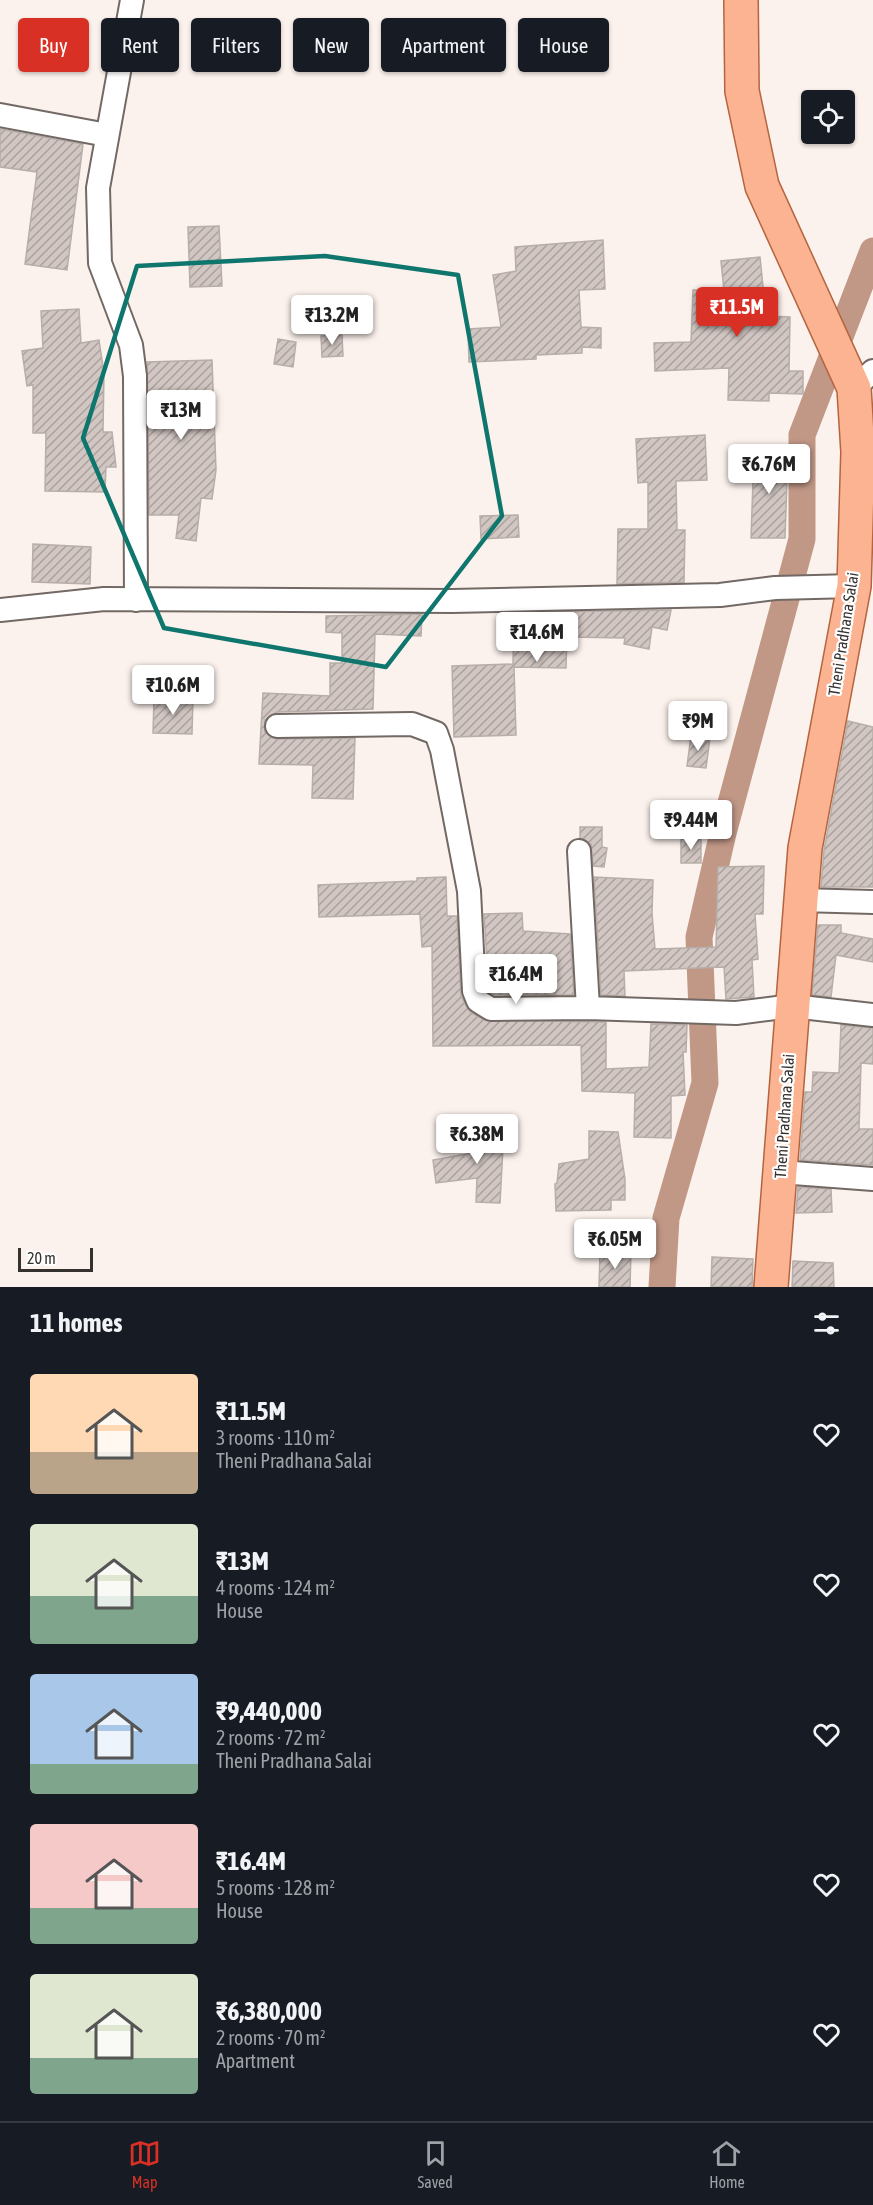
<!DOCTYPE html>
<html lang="en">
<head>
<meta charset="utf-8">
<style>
	:root { --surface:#171b24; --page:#242831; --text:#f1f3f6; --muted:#9ea1a6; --line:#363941; --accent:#d93025 }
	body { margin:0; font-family:"Asap Condensed",sans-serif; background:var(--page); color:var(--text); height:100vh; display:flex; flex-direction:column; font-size:22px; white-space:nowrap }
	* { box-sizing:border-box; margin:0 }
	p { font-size:20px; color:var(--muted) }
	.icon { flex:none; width:33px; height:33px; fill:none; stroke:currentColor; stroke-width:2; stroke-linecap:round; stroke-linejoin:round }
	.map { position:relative; height:1287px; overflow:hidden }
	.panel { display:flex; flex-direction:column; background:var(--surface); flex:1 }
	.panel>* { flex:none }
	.banner { position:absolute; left:18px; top:18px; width:837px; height:54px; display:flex; gap:12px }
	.fabs { position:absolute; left:801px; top:90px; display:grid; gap:12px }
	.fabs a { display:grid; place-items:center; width:54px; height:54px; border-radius:6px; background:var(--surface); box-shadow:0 2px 4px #0004; font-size:30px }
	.scale { position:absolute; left:18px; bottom:15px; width:75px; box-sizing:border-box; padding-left:6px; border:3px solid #35312f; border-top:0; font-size:16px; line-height:21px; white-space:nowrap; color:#35312f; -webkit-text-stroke:4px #fff; paint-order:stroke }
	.price { position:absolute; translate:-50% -51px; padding:0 14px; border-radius:6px; background:#fff; color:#222; font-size:20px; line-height:39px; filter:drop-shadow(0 2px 3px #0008) }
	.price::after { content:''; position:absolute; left:50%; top:36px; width:18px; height:14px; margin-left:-9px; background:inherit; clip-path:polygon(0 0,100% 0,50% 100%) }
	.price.on { background:var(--accent); color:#fff }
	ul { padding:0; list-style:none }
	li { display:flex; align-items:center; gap:18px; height:150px; padding:0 30px }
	li span { display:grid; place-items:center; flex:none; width:168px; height:120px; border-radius:6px; color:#555 }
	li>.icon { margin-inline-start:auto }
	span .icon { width:72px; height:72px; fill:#fffc; stroke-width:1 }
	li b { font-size:26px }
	h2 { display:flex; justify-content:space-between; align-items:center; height:72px; padding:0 30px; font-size:26px }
	.tag { padding:0 21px; border-radius:6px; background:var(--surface); box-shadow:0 2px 4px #0004; font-size:21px; line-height:54px }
	.tag.on { background:var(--accent); color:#fff }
	.dock { display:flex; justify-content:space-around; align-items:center; height:84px; border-top:2px solid var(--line); background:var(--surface); font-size:16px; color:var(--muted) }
	.dock a { display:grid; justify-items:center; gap:3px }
	.dock .on { color:var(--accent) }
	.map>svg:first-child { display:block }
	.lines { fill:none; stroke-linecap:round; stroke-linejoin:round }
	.canal { stroke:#c19786; stroke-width:27 }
	.building { fill:url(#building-hatch); stroke:#b7ada9; stroke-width:1.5 }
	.street-casing { stroke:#726965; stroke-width:26 }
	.primary-casing { stroke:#b4653f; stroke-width:36 }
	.street { stroke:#fff; stroke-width:22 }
	.primary { stroke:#fbb391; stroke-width:33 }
	.marked { fill:none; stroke:#0f766e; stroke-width:4.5; stroke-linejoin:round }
	.labels { text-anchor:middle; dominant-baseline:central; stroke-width:4.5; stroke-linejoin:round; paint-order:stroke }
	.street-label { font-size:16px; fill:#35312f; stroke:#fff }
</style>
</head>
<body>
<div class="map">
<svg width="873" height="1287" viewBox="0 0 873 1287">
	<defs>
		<pattern id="building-hatch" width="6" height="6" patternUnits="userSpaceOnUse" patternTransform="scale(1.5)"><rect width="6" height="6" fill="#d1c6c2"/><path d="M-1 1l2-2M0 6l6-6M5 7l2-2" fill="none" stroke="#aaa19e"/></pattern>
	</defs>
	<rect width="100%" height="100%" fill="#fcf2ed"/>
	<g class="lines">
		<path class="canal" d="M662,1287l4,-69 39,-135 -6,-146 24,-104 79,-294v-104l71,-184"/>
	</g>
	<path class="building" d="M0,129l83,15 -16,126 -42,-6 12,-92 -37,-5z
		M219,226l3,60 -32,1 -2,-60z
		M603,240l2,49 -26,1 2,37 20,1v20l-19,-1v6l-46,2v4l-67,3 -1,-33 33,-2 -8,-52 23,-4 -1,-24z
		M760,257l6,59 24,1 -1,54h14v23l-34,-1v8l-41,-1 1,-32 -74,3 -1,-28 37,-1 2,-52 31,1 -3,-30z
		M79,309l2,34 18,-3 5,33 -1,59h9l4,35h-10l-1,25 -60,-1 1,-58h-13v-48l-6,1 -5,-35 21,-3 -2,-37z
		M342,335l1,21 -21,1 -1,-21z
		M278,339l18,3 -3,25 -19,-3z
		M212,360l4,110 -4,29 -11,-1 -5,43 -20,-3 3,-23h-30l-2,-153z
		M705,435l2,45 -31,1 1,49h8l-1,52 -67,2 1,-55h30v-47l-10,1 -2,-44z
		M754,452l34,1 -3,85h-34z
		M518,515l1,22 -38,2 -1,-23z
		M33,544l58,3 -1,37 -58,-2z
		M671,610l-4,20 -15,-3 -3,22 -25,-5 1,-6 -58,-1 -1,31 -52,-1 2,68 -62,2 -2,-71 61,-2 1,-48 31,1v-5z
		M422,614l-1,22 -46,-2 -2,75 -96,3 -12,8v12l12,7 78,-1 -2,61 -41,-1 1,-33 -54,-1 4,-71 67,3v-33h12v-30l-16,-1v-16z
		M154,698l39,1 -1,35 -39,-1z
		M848,721l25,6v160h-52l3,-37z
		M691,736l19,2 -4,30 -19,-2z
		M580,827h22v20l5,1 -3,19 -11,-1 -2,-22 -11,-6z
		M681,839h20v24h-20z
		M764,866l-1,48h-8l3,45 -6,1 2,37 -28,2 -2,-32 -100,4 1,25 -24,-1 -7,-118 59,3 -1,33 3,36 61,-2 2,-80z
		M446,877l1,39h10l4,80 9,16 14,8 122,2v47l43,-2 2,-43 36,1 -1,27h-3l2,43 -14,1v42l-37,-1 1,-44 -53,-2 -1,-46 -148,1 -1,-100 -10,1 -2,-33 -101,3 -1,-32 99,-4v-3z
		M522,913l1,18 47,3 4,61h-79l-6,-3 -5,-78z
		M818,925h23v8l32,6v23l-37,-7 -5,42 -19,-2z
		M841,1025l32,3v36l-12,-1 -2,66h14v36l-73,-5 5,-68h7l1,-20 26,1z
		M475,1129h29l-4,74 -24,-1 1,-24 -41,5 -3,-23 39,-7z
		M589,1131l29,1 7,47v21h-14v10l-55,1 -1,-27 2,-1 2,-19 30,-5z
		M798,1187l33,2 1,23 -36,1z
		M600,1252h31l-1,35h-31z
		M712,1257l41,2 -1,28h-41z
		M793,1261l40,2 1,24h-42z"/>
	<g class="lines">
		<g class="street-casing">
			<path id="street" d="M132,0l-34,188 2,75 31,82 4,31 1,224
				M0,115l107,20
				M854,388l19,-17
				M0,610l104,-11 348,2 268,-6 55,-7 79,-2
				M277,726l135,-2 24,9 6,17 27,141 5,100 4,10 13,8 97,-1 148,5 56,-7 81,9
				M579,851l9,157
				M800,900l73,2
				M780,1172l93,7"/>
		</g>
		<g class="primary-casing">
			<path id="primary" d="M741,0l1,91 20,95 92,202 4,64 -4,134 -49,262 -34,439"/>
		</g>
		<use href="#street" class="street"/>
		<use href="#primary" class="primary"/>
	</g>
	<path class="marked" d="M325,256l133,19 44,241 -116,151 -222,-39 -81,-190 54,-172z"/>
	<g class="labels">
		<g class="street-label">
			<text transform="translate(843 634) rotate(-81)">Theni Pradhana Salai</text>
			<text transform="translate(784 1116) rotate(-86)">Theni Pradhana Salai</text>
		</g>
	</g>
</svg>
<div class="fabs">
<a><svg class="icon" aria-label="locate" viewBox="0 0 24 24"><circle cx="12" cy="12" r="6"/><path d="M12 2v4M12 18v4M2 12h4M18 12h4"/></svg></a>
</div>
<div class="scale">20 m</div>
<b class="price on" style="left:737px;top:338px">₹11.5M</b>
<b class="price" style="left:332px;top:346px">₹13.2M</b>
<b class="price" style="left:181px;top:441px">₹13M</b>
<b class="price" style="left:769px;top:495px">₹6.76M</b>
<b class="price" style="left:537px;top:663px">₹14.6M</b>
<b class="price" style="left:173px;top:716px">₹10.6M</b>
<b class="price" style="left:698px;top:752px">₹9M</b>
<b class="price" style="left:691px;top:851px">₹9.44M</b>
<b class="price" style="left:516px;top:1005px">₹16.4M</b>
<b class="price" style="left:477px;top:1165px">₹6.38M</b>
<b class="price" style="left:615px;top:1270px">₹6.05M</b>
<div class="banner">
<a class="tag on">Buy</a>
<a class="tag">Rent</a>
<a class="tag">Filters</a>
<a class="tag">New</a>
<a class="tag">Apartment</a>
<a class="tag">House</a>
</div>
</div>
<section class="panel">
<h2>11 homes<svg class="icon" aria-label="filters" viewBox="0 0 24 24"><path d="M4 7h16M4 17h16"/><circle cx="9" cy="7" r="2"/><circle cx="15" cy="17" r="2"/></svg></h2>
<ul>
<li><span style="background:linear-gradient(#ffd9b3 65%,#b9a48a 0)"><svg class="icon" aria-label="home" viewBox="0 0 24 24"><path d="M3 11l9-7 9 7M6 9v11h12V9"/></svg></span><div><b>₹11.5M</b><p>3 rooms · 110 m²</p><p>Theni Pradhana Salai</p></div><svg class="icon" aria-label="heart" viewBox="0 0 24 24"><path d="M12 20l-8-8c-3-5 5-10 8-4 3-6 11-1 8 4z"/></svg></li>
<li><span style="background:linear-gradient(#dfe7d0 60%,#7fa58c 0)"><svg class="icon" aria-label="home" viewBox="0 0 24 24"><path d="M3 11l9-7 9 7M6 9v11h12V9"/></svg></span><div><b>₹13M</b><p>4 rooms · 124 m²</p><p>House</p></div><svg class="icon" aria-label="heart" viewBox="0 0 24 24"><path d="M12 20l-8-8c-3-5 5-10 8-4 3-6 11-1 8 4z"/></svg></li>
<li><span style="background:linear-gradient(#a9c7e8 75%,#7fa58c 0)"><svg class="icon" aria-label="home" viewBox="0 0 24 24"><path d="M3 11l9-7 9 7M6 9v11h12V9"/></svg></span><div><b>₹9,440,000</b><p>2 rooms · 72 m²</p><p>Theni Pradhana Salai</p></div><svg class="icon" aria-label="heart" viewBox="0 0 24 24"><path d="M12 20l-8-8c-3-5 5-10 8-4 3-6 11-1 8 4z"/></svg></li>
<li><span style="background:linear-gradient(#f6c9c9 70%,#7fa58c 0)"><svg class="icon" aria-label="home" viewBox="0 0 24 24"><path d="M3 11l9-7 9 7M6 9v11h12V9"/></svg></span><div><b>₹16.4M</b><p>5 rooms · 128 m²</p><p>House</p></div><svg class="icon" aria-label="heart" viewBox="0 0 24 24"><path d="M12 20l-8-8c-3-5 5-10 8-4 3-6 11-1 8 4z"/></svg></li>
<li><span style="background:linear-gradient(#dfe7d0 70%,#7fa58c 0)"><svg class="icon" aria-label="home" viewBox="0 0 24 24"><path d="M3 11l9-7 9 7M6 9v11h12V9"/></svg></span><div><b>₹6,380,000</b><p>2 rooms · 70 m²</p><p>Apartment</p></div><svg class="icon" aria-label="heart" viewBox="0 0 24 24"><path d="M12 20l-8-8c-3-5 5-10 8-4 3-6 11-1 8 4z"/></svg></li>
</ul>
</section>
<nav class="dock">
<a class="on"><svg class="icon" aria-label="map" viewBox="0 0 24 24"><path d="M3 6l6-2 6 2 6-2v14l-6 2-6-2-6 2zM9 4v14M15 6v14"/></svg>Map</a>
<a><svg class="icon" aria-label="saved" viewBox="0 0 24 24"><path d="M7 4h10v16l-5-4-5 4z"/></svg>Saved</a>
<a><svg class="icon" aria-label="home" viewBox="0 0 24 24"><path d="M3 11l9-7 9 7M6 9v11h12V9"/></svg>Home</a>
</nav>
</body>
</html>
